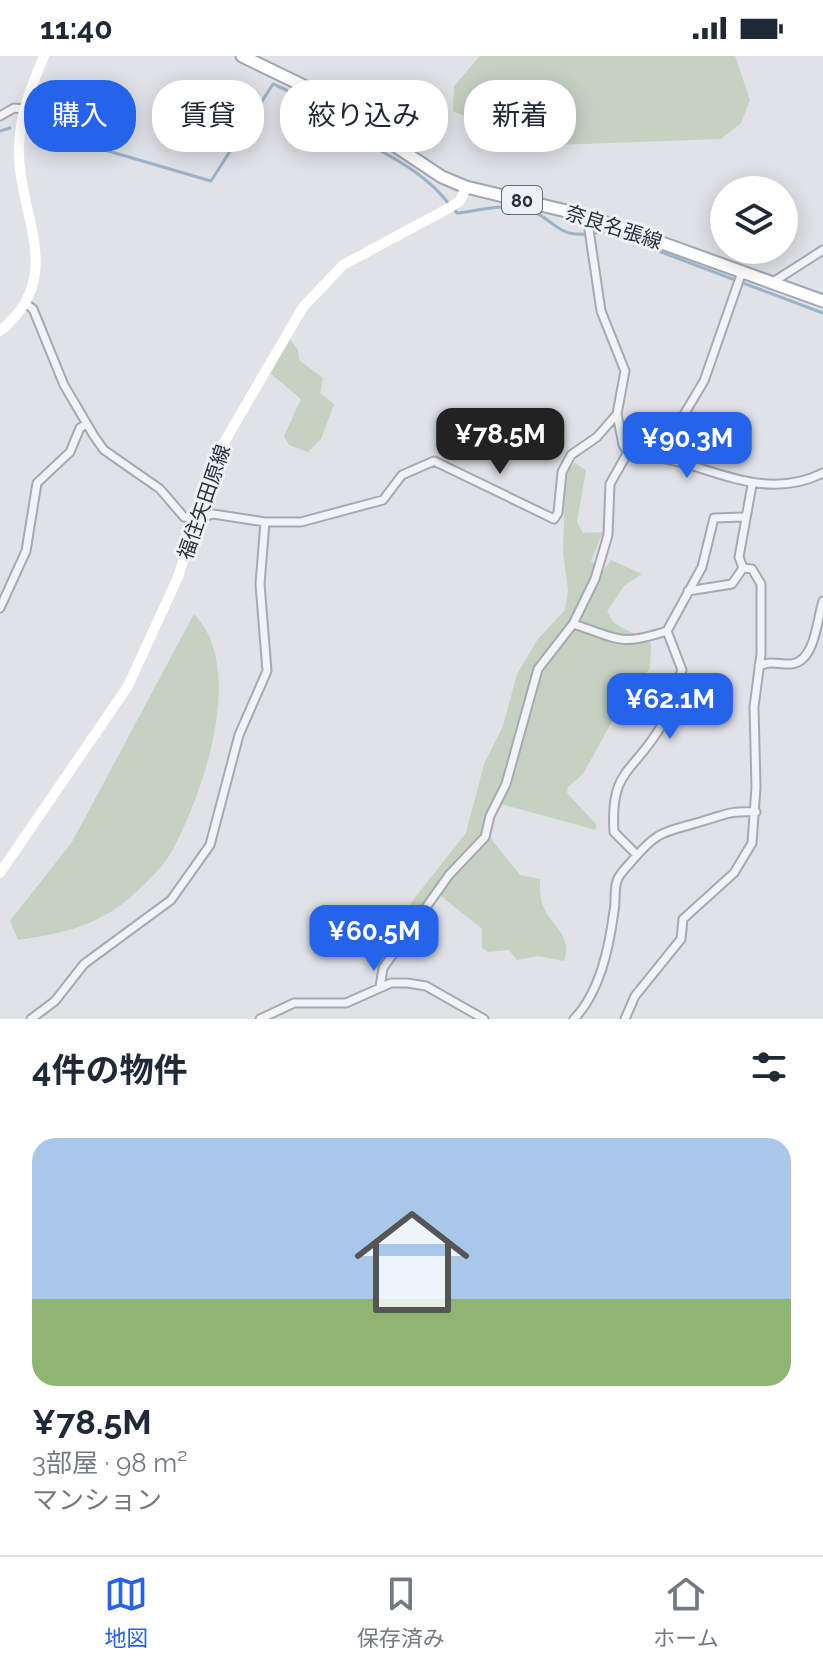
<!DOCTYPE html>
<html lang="ja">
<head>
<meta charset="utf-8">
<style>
	:root { --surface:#fff; --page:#f2f2f3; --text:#1f2937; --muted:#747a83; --line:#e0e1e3; --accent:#2563eb }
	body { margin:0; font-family:Raleway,"Noto Sans JP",sans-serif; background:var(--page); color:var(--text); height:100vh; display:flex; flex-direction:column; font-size:30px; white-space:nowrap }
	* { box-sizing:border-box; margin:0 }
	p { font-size:26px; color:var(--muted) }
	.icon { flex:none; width:44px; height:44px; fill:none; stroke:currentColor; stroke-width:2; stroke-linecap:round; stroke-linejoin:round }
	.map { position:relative; height:963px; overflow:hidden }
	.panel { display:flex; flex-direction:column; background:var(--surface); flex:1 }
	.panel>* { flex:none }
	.guide { position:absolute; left:24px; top:24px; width:776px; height:72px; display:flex; gap:16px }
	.fabs { position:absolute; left:710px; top:120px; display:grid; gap:16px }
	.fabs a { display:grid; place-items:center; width:88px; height:88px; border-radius:50%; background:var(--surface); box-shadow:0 4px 20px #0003; font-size:40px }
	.price { position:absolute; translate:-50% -68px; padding:0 18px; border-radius:16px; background:var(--accent); color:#fff; font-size:26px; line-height:52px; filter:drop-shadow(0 2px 4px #0008) }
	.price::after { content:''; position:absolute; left:50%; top:48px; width:24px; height:18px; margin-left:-12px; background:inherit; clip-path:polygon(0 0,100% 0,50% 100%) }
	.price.selected { background:#222; color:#fff }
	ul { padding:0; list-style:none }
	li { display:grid; align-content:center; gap:16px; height:424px; padding:0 32px }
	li+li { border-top:2px solid var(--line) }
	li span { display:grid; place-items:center; height:248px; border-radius:24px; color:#555 }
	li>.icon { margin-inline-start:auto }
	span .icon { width:144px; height:144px; fill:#fffc; stroke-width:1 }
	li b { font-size:34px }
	h2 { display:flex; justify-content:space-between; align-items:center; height:96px; padding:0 32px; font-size:34px }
	.chip { padding:0 28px; border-radius:32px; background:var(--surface); box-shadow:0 4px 20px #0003; font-size:28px; line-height:72px }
	.chip.selected { background:var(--accent); color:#fff }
	.status { display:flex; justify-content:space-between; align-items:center; height:56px; padding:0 40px; background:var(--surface); direction:ltr }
	.status svg { height:22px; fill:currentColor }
	.dock { display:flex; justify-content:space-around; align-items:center; height:112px; border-top:2px solid var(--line); background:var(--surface); font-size:22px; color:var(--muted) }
	.dock a { display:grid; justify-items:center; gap:4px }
	.dock .selected { color:var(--accent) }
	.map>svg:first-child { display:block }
	.green { fill:#c5d1c1 }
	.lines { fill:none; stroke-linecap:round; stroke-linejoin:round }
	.stream { stroke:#9cb2c5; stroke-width:3 }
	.street-casing { stroke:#a5aab1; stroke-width:11 }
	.primary-casing { stroke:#9fa7b2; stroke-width:15 }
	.street { stroke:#f1f3f6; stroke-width:7 }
	.secondary { stroke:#fff; stroke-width:10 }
	.primary { stroke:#fff; stroke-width:11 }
	.labels { text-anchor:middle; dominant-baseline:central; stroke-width:6; stroke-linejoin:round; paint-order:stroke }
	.shield { fill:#eef1f5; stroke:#646b74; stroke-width:2 }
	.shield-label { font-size:18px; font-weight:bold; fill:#29313d }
	.street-label { font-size:20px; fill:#29313d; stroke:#eef1f5 }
</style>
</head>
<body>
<div class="status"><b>11:40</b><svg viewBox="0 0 49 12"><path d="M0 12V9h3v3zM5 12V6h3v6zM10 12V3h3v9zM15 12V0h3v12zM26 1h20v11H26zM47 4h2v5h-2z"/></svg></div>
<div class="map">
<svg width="823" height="963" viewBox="0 0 823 963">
	<rect width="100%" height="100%" fill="#dfe3e7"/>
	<path class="green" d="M480,0h255l15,44 -9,23 -20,16 -165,6 -68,-19 -35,-15 1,-25z
		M290,283l8,11 1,10 24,18 -3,15 14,11 -13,35 -13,13 -19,-7 -5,-9 17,-37 -31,-26z
		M575,407l11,7 -9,52 6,11 20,-1 -12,29 12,10 8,-11 31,14 -17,11 -18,26 7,12 37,20 -1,26 -19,18 -48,87 -15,13 -1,6 29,31v6l-99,-27 -13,27 36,45 20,4c0,11 0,22 5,31 8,18 28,26 19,51l-26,-5 -21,4 -8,-10 -21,2 -6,-4v-19l-46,-37 -41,53 -6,-4 24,-41 53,-67 18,-69 19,-38 14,-52 21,-35 27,-29 3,-20 -5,-38 2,-61 3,-21z
		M194,558c53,54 9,180 -22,237 -8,15 -25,31 -37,42 -35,33 -71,40 -117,47l-8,-19 62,-79z"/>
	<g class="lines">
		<path class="stream" d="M29,72l182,53 62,-97c23,9 38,22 58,37 40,29 87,42 118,83
			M0,75l10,-3
			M454,153l3,4c19,-2 44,-9 63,-5 41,8 30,36 85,23l218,82"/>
		<g class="street-casing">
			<path id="street" d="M0,60l14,-8 9,1
				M587,160l14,95 24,60 -8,43 6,31 5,7c20,4 42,7 62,13 45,14 87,31 133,8
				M773,226l50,-32
				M25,247l8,6 31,76 30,51 10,14 56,39 24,28 13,2 16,-5 52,8h36l82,-22 19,-25 32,-14 120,58 4,-6 4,-41 9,-17 26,-18 20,-23
				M658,402l46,-77 38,-109
				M688,535l44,-7 11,-16
				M0,552l26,-57 11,-68 33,-31 10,-24 6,-4
				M573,568c45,14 45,23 94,7
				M759,610c13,-6 20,-1 33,-2 24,-4 25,-46 31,-63
				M637,799l-23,-23c-4,-62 18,-58 46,-104 11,-16 15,-40 22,-58l-15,-39 35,-64 12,-49 29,-1
				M380,931l3,-19 66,-93 36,-38 5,-21 16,-32 32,-115 35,-45 22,-45 13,-44 2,-51 18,-32
				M31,963l24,-18 29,-37 87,-64 39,-55 29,-110 28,-64 -7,-87 5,-62
				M260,963l34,-16h52l45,-20h16l19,3 58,33
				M574,963c26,-27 35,-71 40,-108 2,-9 0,-21 3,-30 2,-7 9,-13 14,-19 29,-34 33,-29 72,-41 25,-7 24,-10 53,-9
				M625,963l10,-23 46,-57 2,-20 51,-46 18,-30 4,-56 -2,-80 7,-53v-70l-9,-15 -9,-1 -4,-11 13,-72"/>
		</g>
		<g class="primary-casing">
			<path id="primary" d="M242,0l66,32 134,89 24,10 121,29 236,85"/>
		</g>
		<use href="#street" class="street"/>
		<path class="secondary" d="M0,275c69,-56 16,-117 19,-186 1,-32 13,-60 25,-89
			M0,817l128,-187 50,-109 41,-126 84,-144 40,-42 106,-57 11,-7 6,-14"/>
		<use href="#primary" class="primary"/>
	</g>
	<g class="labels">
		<rect class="shield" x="502" y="130" width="40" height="28" rx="6"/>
		<g class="shield-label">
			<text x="522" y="144">80</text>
		</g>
		<g class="street-label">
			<text transform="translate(614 171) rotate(18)">奈良名張線</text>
			<text transform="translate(204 446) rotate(-71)">福住矢田原線</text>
		</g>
	</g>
</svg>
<div class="fabs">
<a><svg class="icon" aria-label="layers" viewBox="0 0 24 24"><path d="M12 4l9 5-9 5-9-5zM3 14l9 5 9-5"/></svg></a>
</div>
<b class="price selected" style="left:500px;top:420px">¥78.5M</b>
<b class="price" style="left:687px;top:424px">¥90.3M</b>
<b class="price" style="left:670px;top:685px">¥62.1M</b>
<b class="price" style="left:374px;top:917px">¥60.5M</b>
<div class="guide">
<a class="chip selected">購入</a>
<a class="chip">賃貸</a>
<a class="chip">絞り込み</a>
<a class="chip">新着</a>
</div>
</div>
<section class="panel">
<h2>4件の物件<svg class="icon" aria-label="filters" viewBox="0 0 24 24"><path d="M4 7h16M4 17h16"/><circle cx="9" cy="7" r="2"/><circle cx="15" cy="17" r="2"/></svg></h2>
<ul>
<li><span style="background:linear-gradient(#a9c7e8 65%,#8fb573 0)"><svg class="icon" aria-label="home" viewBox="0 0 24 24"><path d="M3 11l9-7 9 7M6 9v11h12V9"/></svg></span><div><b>¥78.5M</b><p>3部屋 · 98 m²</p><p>マンション</p></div></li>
</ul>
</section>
<nav class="dock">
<a class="selected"><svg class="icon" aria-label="map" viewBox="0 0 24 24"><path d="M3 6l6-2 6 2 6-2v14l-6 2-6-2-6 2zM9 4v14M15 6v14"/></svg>地図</a>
<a><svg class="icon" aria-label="saved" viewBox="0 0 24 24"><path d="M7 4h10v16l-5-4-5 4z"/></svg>保存済み</a>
<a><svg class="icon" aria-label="home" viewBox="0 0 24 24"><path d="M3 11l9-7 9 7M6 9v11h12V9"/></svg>ホーム</a>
</nav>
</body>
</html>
